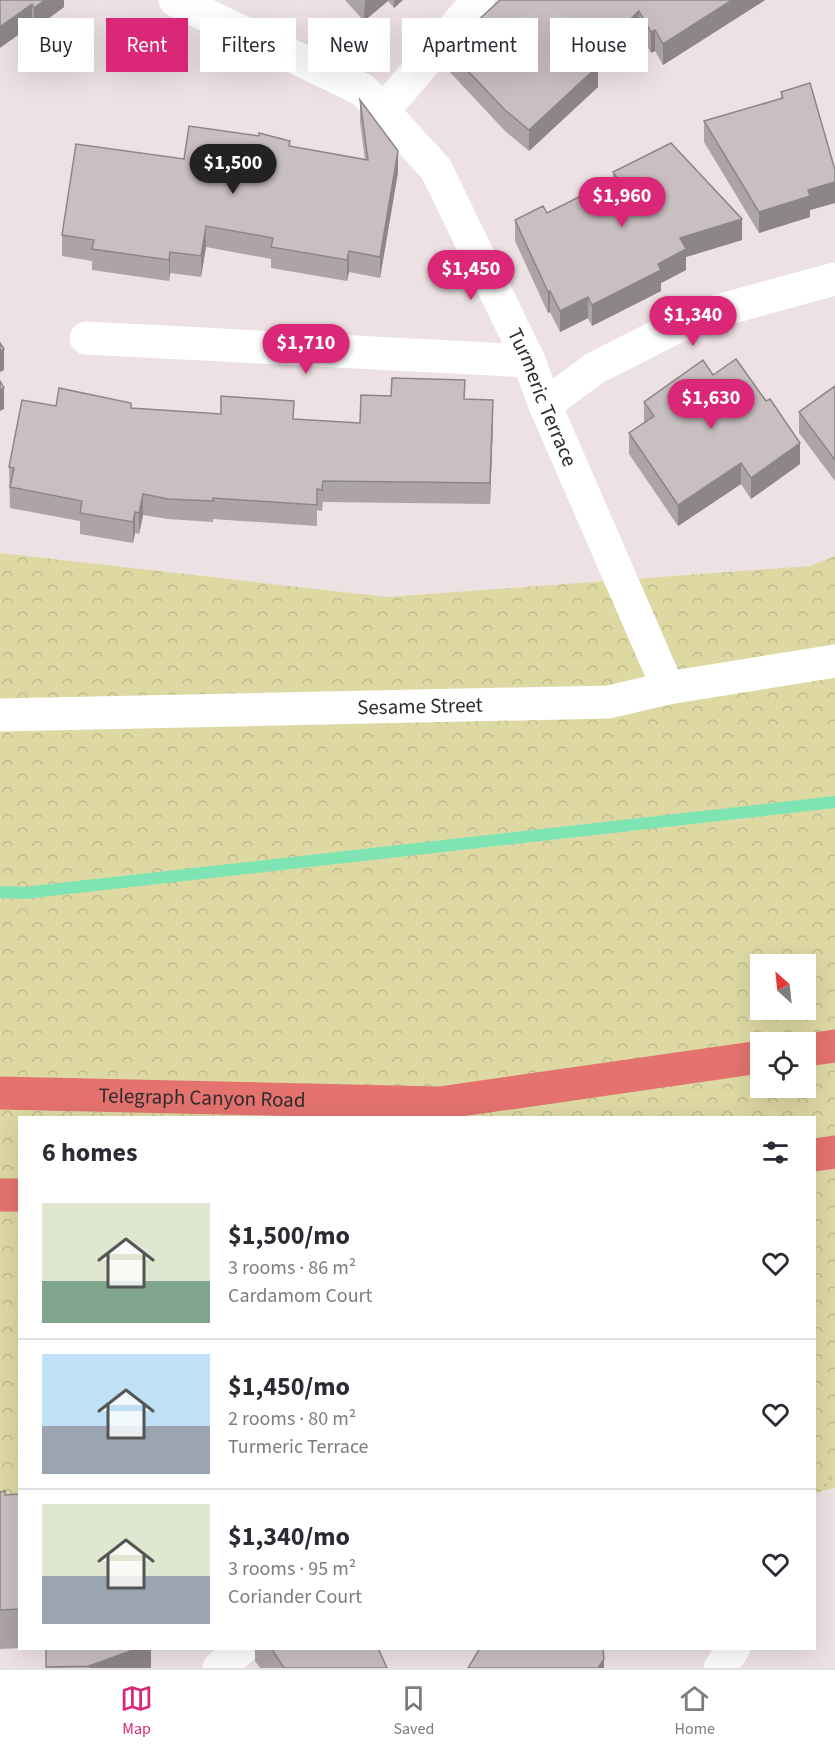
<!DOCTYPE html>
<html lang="en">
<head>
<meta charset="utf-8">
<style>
	:root { --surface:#fff; --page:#f2f2f3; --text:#2b2b33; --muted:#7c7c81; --line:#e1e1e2; --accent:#db2777 }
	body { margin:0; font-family:"Source Sans 3",sans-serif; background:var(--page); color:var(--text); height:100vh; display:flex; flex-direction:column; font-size:22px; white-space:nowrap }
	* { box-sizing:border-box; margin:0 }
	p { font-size:20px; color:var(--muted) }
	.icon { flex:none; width:33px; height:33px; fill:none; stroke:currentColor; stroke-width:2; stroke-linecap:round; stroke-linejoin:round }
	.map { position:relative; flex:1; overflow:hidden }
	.side { position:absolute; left:18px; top:1116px; width:798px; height:534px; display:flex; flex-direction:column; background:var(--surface); border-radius:0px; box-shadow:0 6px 24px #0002 }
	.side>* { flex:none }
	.banner { position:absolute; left:18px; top:18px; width:800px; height:54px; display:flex; gap:12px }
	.needle { width:39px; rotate:333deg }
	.controls { position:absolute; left:750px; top:954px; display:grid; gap:12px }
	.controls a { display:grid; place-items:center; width:66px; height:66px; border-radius:0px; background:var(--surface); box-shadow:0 6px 24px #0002; font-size:30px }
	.price { position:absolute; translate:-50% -51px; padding:0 14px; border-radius:21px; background:var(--accent); color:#fff; font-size:20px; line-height:39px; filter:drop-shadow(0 2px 3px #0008) }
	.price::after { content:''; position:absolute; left:50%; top:36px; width:18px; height:14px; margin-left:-9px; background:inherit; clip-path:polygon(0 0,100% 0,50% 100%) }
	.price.current { background:#222; color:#fff }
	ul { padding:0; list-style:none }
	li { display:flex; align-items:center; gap:18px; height:150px; padding:0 24px }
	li+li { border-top:2px solid var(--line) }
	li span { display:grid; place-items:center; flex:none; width:168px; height:120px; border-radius:0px; color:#555 }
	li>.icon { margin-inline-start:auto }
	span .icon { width:72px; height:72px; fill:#fffc; stroke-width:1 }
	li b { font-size:26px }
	h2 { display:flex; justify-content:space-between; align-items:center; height:72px; padding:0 24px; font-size:26px }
	.tag { padding:0 21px; border-radius:0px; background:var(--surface); box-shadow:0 6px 24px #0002; font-size:21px; line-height:54px }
	.tag.current { background:var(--accent); color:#fff }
	.tab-bar { display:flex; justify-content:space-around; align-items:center; height:84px; border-top:2px solid var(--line); background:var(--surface); font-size:16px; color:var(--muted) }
	.tab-bar a { display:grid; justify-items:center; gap:3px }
	.tab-bar .current { color:var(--accent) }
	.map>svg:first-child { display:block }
	.grass { fill:url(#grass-dots) }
	.forest { fill:url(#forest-crowns); fill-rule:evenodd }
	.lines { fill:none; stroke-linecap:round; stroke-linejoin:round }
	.stream { stroke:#7fe4b4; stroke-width:12 }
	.minor { stroke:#fff; stroke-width:33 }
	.primary { stroke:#e4726f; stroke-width:33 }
	.wall { fill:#ada4a5 }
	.shaded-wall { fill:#8d8686 }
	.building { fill:#c9bfc0; stroke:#8d8686; stroke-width:1.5 }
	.labels { text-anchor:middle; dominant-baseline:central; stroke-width:6; stroke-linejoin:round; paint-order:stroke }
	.street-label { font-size:21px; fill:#2d2d2d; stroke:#fff }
</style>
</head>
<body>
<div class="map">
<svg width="835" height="1668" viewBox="0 0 835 1668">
	<defs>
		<pattern id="grass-dots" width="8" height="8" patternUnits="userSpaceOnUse" patternTransform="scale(1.5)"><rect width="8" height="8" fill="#ded9a3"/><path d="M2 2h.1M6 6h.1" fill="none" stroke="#bfbb8d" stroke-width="1.8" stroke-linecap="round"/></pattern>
		<pattern id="forest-crowns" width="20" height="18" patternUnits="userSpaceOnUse" patternTransform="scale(1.5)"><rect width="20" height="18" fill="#ded9a3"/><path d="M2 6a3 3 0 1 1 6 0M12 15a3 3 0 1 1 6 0" fill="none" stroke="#bfbb8d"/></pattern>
	</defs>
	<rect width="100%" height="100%" fill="#ede1e3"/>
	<path class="grass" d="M835,1472v16l-20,5z"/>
	<path class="forest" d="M0,553l387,44 423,-31 25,-10v916l-20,21 -1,-375h-794l-1,389 -19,1zM760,964h46v46h-46zM760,1042h46v46h-46z"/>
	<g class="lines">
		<path class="stream" d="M0,892l24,1 811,-91"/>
		<g class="minor">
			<path id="s1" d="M175,0l188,90 20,21 53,58 93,192 16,44 123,283"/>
			<path d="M383,111l95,-111"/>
			<path d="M86,338l443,23"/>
			<path d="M545,405l50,-37 101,-51 139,-38"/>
			<path id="s2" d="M0,715l609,-13 59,-14 167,-27"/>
			<path d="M219,1668l23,-20"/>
			<path d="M720,1668l14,-20"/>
		</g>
		<g class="primary">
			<path d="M806,1050l29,-4"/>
			<path id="s3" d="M0,1093l440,10 320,-46"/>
			<path d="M814,1155l21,-3"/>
			<path d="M0,1195h20"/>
		</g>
	</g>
	<path class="wall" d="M0,0h64v7l-30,22 -2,-4z
		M345,0h58l-9,8 -6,-7 -24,20z
		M500,0h265l-102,65 -8,-14 -4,2 -12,-21 -41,39v16l-69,64 -24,-20 -58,-62v-20z
		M781,92l54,78v33l-25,7v7l-51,16 -55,-91v-21l77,-23z
		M360,100l38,72 -18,106 -31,-6 -2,9 -76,-13v-9l-65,-12 -5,30 -31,-4 -1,8 -77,-11v-9l-30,-5v-21l122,-76 75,-23 31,10 75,14 -5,-39z
		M613,172l129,68 -56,17v13l-25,13v8l-69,35 -4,-8 -28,14 -10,-20 -2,1 -33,-72v-21l32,-7 66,-33z
		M713,375l87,89 -49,35 -10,-15 -63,42 -49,-72v-21l15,-10v-21z
		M835,386v95l-36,-48v-21z
		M465,399l28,22 -3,83 -167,-2 -1,9 -5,-1v16l-104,-7v3l-45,-3 -25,-4 -4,19 -4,-1 -2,10 -53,-9v-13l-70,-13 -1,-41 47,-61 75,2 163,11 66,4z
		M0,1492l5,3 15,-1v154l-20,1z
		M46,1648h105v20h-105z
		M255,1648h115l17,20h-127l-5,-7z"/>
	<path class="shaded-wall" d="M45,0h19v7l-30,22v-21z
		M365,0h23v1l-24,20z
		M394,0h9l-9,8z
		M732,0h33l-102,65v-21z
		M32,4v21l-32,23v-21z
		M639,11v21l-41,39v16l-69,64v-21l61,-72z
		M655,30v21l-4,2v-21z
		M398,151v21l-18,106v-21z
		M835,182v21l-25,7v7l-51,16v-21l49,-22z
		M742,219v21l-56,17v13l-25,13v8l-69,35v-21l66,-41 22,-26z
		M206,226v21l-5,30v-21z
		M349,251v21l-2,9v-21z
		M170,252v21l-1,8v-21z
		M550,291v21l-2,1v-21z
		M588,297v21l-28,14v-21z
		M4,349v21l-4,2v-21z
		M4,388v21l-4,2v-21z
		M493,400v21l-3,83v-21z
		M800,443v21l-49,35v-21z
		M741,463v21l-63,42v-21z
		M143,494v21l-4,19v-21z
		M135,512v21l-2,10v-21z
		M139,1648h12v20h-62v-2z
		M604,1659v9h-6z"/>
	<path class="building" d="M0,0h45l-11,8 -2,-4 -32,23z
		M500,0h232l-69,44 -8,-14 -4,2 -12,-21 -49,47 8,8 -69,64 -24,-20 -58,-61z
		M810,83l25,87v12l-27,8 2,6 -51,16 -55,-91 79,-23 -2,-6z
		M360,100l38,51 -18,106 -31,-6 -2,9 -76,-13 2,-9 -67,-12 -5,30 -31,-4 -1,8 -77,-11 2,-9 -32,-5 14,-91 108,15 5,-33 70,10v-3l31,8 -1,5 79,14z
		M671,143l71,76 -62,19 6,11 -28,15 3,6 -69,35 -4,-8 -28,14 -10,-20 -2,1 -33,-72 28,-14 4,7 70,-35 -4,-6z
		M0,343l4,6 -4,2z
		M736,359l30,42 4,-2 30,44 -49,35 -10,-15 -63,42 -49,-72 25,-17 -10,-14 59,-42 10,15z
		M392,378l73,2 -1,19 29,1 -3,83 -167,-2 -1,9 -5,-1v16l-104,-7v3l-45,-2 -25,-5 -4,19 -4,-1 -2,10 -53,-9 2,-12 -72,-14 4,-19 -5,-1 13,-67 34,6 3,-18 72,15v5l90,6v-18l73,5 -1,18 67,4 1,-28 30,1z
		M0,381l4,7 -4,2z
		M835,386v74l-36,-48z
		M5,1491v4l15,-1v115l-20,1v-118z
		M46,1648h93l-50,18 -43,1z
		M271,1648h99l1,1 7,-1 9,20h-103z
		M480,1648h123l1,11 -6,9h-130z"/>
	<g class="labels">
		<g class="street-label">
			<text stroke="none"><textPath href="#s1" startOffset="568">Turmeric Terrace</textPath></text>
			<text stroke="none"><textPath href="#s2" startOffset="420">Sesame Street</textPath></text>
			<text stroke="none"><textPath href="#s3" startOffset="202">Telegraph Canyon Road</textPath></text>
		</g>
	</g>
</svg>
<div class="controls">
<a><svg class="needle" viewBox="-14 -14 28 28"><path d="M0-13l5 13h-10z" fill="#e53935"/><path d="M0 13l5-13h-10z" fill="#7c7c81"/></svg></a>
<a><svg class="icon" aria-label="locate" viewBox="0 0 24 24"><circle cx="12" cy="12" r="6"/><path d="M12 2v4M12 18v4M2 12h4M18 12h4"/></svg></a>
</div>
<b class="price current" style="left:233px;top:195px">$1,500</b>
<b class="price" style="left:622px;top:228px">$1,960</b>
<b class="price" style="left:471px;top:301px">$1,450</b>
<b class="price" style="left:693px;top:347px">$1,340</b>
<b class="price" style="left:306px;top:375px">$1,710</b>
<b class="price" style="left:711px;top:430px">$1,630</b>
<div class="banner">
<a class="tag">Buy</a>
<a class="tag current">Rent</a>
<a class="tag">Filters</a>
<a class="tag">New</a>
<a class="tag">Apartment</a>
<a class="tag">House</a>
</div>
<section class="side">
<h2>6 homes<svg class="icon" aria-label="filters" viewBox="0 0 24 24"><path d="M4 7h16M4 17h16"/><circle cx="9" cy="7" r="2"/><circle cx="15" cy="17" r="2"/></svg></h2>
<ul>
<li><span style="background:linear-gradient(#dfe7d0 65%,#7fa58c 0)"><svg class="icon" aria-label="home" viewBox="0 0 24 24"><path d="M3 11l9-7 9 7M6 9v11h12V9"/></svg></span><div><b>$1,500/mo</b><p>3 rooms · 86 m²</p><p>Cardamom Court</p></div><svg class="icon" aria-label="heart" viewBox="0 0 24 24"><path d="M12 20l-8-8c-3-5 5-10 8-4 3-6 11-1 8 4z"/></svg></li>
<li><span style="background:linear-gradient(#bfe0f5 60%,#9aa5b1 0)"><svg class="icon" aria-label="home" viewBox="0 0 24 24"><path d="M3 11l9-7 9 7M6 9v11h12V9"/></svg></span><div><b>$1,450/mo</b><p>2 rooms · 80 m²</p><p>Turmeric Terrace</p></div><svg class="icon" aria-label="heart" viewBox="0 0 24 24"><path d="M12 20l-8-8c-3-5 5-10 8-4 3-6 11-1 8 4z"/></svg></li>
<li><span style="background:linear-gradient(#dfe7d0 60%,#9aa5b1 0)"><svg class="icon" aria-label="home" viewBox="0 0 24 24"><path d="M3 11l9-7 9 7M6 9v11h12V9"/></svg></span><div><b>$1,340/mo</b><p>3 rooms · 95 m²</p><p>Coriander Court</p></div><svg class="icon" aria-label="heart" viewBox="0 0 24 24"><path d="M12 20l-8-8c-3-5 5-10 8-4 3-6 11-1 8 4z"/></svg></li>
</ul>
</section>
</div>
<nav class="tab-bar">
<a class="current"><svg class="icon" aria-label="map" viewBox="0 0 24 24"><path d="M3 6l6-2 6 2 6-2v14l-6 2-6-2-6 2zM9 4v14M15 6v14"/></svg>Map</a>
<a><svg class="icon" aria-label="saved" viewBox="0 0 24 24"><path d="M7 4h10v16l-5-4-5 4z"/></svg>Saved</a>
<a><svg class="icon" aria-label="home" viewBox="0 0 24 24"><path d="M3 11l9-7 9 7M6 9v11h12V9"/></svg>Home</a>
</nav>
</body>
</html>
